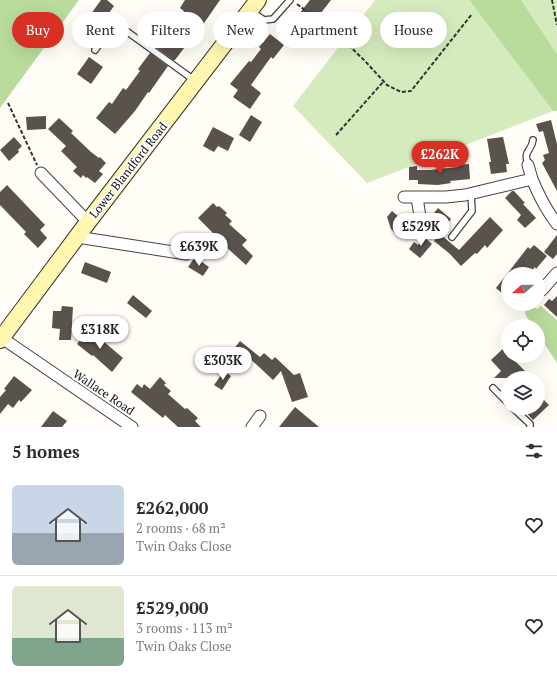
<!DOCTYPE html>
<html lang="en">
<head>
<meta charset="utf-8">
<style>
	:root { --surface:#fff; --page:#f2f2f3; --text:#2b2b33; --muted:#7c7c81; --line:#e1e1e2; --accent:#d93025 }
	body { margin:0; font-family:"PT Serif",serif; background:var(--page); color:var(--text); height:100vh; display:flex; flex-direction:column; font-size:15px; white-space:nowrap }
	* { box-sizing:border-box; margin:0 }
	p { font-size:13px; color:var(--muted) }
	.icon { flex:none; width:22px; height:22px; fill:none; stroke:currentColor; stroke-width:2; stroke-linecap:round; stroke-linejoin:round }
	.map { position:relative; height:427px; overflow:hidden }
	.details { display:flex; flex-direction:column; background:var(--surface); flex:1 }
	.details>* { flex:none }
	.banner { position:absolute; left:12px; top:12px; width:533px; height:36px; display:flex; gap:8px }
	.needle { width:26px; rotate:250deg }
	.controls { position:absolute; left:501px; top:267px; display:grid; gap:8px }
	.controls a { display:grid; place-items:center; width:44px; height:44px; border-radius:50%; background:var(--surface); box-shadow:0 4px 16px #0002; font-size:20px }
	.price { position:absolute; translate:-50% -34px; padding:0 9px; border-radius:14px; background:#fff; color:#222; font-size:13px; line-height:26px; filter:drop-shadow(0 1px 2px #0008) }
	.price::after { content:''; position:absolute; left:50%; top:24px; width:12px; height:9px; margin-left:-6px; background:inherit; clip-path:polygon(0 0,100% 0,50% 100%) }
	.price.selected { background:var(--accent); color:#fff }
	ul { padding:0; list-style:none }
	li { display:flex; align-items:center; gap:12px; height:100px; padding:0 12px }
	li+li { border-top:1px solid var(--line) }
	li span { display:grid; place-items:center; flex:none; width:112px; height:80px; border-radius:6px; color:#555 }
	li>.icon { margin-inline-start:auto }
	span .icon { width:48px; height:48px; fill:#fffc; stroke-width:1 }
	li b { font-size:17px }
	h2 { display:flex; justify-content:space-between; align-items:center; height:48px; padding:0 12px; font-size:17px }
	.tag { padding:0 14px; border-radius:18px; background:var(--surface); box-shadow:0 4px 16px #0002; font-size:14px; line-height:36px }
	.tag.selected { background:var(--accent); color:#fff }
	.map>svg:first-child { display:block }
	.green { fill:#d5ebbd }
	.forest { fill:#b9dc9c }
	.building { fill:#5a524d }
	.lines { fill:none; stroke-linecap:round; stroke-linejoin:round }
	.service-casing { stroke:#444; stroke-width:8 }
	.minor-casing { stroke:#444; stroke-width:13 }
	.secondary-casing { stroke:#333; stroke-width:18 }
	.path { stroke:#333; stroke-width:2; stroke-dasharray:4 2; stroke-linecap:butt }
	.service { stroke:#fff; stroke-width:5.5 }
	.minor { stroke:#fff; stroke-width:11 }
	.secondary { stroke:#fff6b0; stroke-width:16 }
	.labels { text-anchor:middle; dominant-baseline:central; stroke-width:4; stroke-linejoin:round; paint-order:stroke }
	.street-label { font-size:12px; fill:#111; stroke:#fff }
</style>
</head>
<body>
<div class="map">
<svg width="557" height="427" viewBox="0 0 557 427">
	<rect width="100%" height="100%" fill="#fffdf5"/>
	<path class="green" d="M375,0h94l84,111 -186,72 -74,-77z
		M521,0h36v54z"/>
	<path class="forest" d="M0,0h79l-79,108z
		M469,0h52l36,54v57h-4z
		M527,304h3l7,5 4,-3 16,14v43l-19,-29v-8h-5l-8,-12z"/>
	<path class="building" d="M101,0h6l7,6 -13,18h1l-11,17 -13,-9z
		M185,0h35l-18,26 1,1 -6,10 -3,-2 -19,25h-2l-19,-14 7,-9 8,6 13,-17 -5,-3 7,-12 -4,-3z
		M310,0h21l-21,27 2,1 -16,20 -14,-12z
		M270,34l14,11 -11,14 -2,-2 -20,28 10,8 -11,16 -17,-12 5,-7 -8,-6 19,-23 2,1 10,-13 -2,-2z
		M150,53l18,13 -19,27 -1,-1 -13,19 -20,23 -19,-16 13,-16 3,2 11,-16 3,2 14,-19 -2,-2z
		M89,57l14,10 -12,17 -14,-10z
		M251,115l11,7 -12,20 -11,-7z
		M46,116v13l-19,1 -1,-13z
		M59,118l14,13 -2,2 20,19 8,6 1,-1 6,6 -7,8 4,3 -8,9 -8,-6 -1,1 -3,-3 -2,3 -8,-7 4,-4 -16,-16 5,-5 -18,-17z
		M551,120l6,24v47l-15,-28 3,-3 -2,-5 6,-2 -6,-22 -4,1 -3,-8z
		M213,127l21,11 -6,13 -10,-5 -4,6 -11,-6z
		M14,137l8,9 -4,4 1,2 -10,9 -9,-11z
		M503,137l6,27h-3l1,8 -16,2 -2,-12h2l-4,-23z
		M469,164l1,15 -20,2 1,2 -13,2 -20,-1v-4h-9v-13l8,-1v4h13l28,-3v-2z
		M7,185l38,40 -5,5 7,8 -9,10 -14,-14 2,-2 -26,-27v-13z
		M512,191h2l11,12 -2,1 13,14 -11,10 -8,-8 4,-5 -16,-17z
		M213,203l4,4 2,-1 8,7 -2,2 7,6 -3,3 18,16 -5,5 11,11 -7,9 -21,-19 -34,1 -1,-12 24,-1 -16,-16z
		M438,208l13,11 -7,9 -13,-11z
		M392,211l13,11 -10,11 -4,-4 -4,-12z
		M490,217l13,13 -16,18 -2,-3 -8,9 -2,-1 -14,13 -11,-12 -16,-13 6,-7 19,16z
		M557,235v19l-4,5 -9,-7z
		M424,237l8,7 -12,14 -11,-9 5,-7 4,3z
		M534,245l13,11 -11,13 -1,-2 -6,7h-21v16l-4,5 -8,-7 32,-41 2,2z
		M195,257l14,10 -6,9 -15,-9z
		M85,262l26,10 -4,11 -26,-10z
		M133,295l19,16 -6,7 -19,-15z
		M557,296v21l-13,-12 5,-6 3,2z
		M62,306l11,1 -2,33h-12l1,-11 -8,-1 1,-17h8z
		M92,326l7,6 -3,3 27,23 -11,14 -19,-17 -1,1 -15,-12z
		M240,341l20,16 4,-4 8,7 3,-3 19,18 6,-2 8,24 -16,5 -11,-31 -8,9 -28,-26 -11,16 -10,-8z
		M508,344v12h12l-5,5 17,17h-38l7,-7 -10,-11z
		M224,371l7,5 -9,14 -8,-5z
		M14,376l18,14 -11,12 -2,-2 -6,8 -5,-4 -8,10v-17l6,-7 -2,-1z
		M160,377l6,6 -2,2 7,6 -3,3 17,15 2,-1 11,10 -3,3 6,6h-23l-13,-12 -2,3 -32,-26 6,-8 5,4 2,-4 6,5z
		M538,394l11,11 -16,15 -11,-12h16z
		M295,407l24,20h-40z
		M53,411l14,10 -5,6h-21z"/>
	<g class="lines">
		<g class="service-casing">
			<path id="service" d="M251,11l13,9 9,-1 17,-19
				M95,50l17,-23 6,-2 76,55
				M528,165c-5,-16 3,-12 5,-25
				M452,237l20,-26 -1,-18
				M493,388l15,15
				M513,408l17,16v3"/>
		</g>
		<g class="minor-casing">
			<path id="minor" d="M528,165l4,14
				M41,173l47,49
				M404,197h42l19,-2 67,-16c7,17 14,31 25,45
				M417,197l3,20
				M77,237l109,17
				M542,290l15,-17
				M2,338l130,89
				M252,427l8,-11"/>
		</g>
		<g class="secondary-casing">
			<path id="secondary" d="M0,340l88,-118 170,-222"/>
		</g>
		<path class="path" d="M552,0l5,25
			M297,4l42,32 26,25 22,24 14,7 10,-1 61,-77
			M8,103l29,62
			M336,135l48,-54"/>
		<use href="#service" class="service"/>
		<use href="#minor" class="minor"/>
		<use href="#secondary" class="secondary"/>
	</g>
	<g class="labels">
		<g class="street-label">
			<text transform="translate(128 170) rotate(-52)">Lower Blandford Road</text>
			<text transform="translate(104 392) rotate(34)">Wallace Road</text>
		</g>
	</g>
</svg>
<div class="controls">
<a><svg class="needle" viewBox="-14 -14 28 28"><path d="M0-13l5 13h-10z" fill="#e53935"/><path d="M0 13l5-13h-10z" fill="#7c7c81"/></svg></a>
<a><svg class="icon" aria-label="locate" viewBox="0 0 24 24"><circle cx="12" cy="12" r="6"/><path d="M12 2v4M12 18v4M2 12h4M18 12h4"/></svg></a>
<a><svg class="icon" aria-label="layers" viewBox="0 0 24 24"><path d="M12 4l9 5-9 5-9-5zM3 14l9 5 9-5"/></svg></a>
</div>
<b class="price selected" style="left:440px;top:175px">£262K</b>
<b class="price" style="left:421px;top:247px">£529K</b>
<b class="price" style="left:199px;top:267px">£639K</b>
<b class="price" style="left:100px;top:350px">£318K</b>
<b class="price" style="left:223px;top:381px">£303K</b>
<div class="banner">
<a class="tag selected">Buy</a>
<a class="tag">Rent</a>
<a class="tag">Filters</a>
<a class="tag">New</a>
<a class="tag">Apartment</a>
<a class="tag">House</a>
</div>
</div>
<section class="details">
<h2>5 homes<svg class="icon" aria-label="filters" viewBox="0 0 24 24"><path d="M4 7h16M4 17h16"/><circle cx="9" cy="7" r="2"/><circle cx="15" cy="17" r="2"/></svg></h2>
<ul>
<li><span style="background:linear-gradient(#c9d6e8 60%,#9aa5b1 0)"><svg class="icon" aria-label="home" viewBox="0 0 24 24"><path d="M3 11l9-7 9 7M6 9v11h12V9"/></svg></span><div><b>£262,000</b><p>2 rooms · 68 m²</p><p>Twin Oaks Close</p></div><svg class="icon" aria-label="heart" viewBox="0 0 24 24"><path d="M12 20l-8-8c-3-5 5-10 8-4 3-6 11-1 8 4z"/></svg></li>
<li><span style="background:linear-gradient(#dfe7d0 65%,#7fa58c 0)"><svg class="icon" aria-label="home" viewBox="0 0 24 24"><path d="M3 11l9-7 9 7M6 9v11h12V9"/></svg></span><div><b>£529,000</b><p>3 rooms · 113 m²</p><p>Twin Oaks Close</p></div><svg class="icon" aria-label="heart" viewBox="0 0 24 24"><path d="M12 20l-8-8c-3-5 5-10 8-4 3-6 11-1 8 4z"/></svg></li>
</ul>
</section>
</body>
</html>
